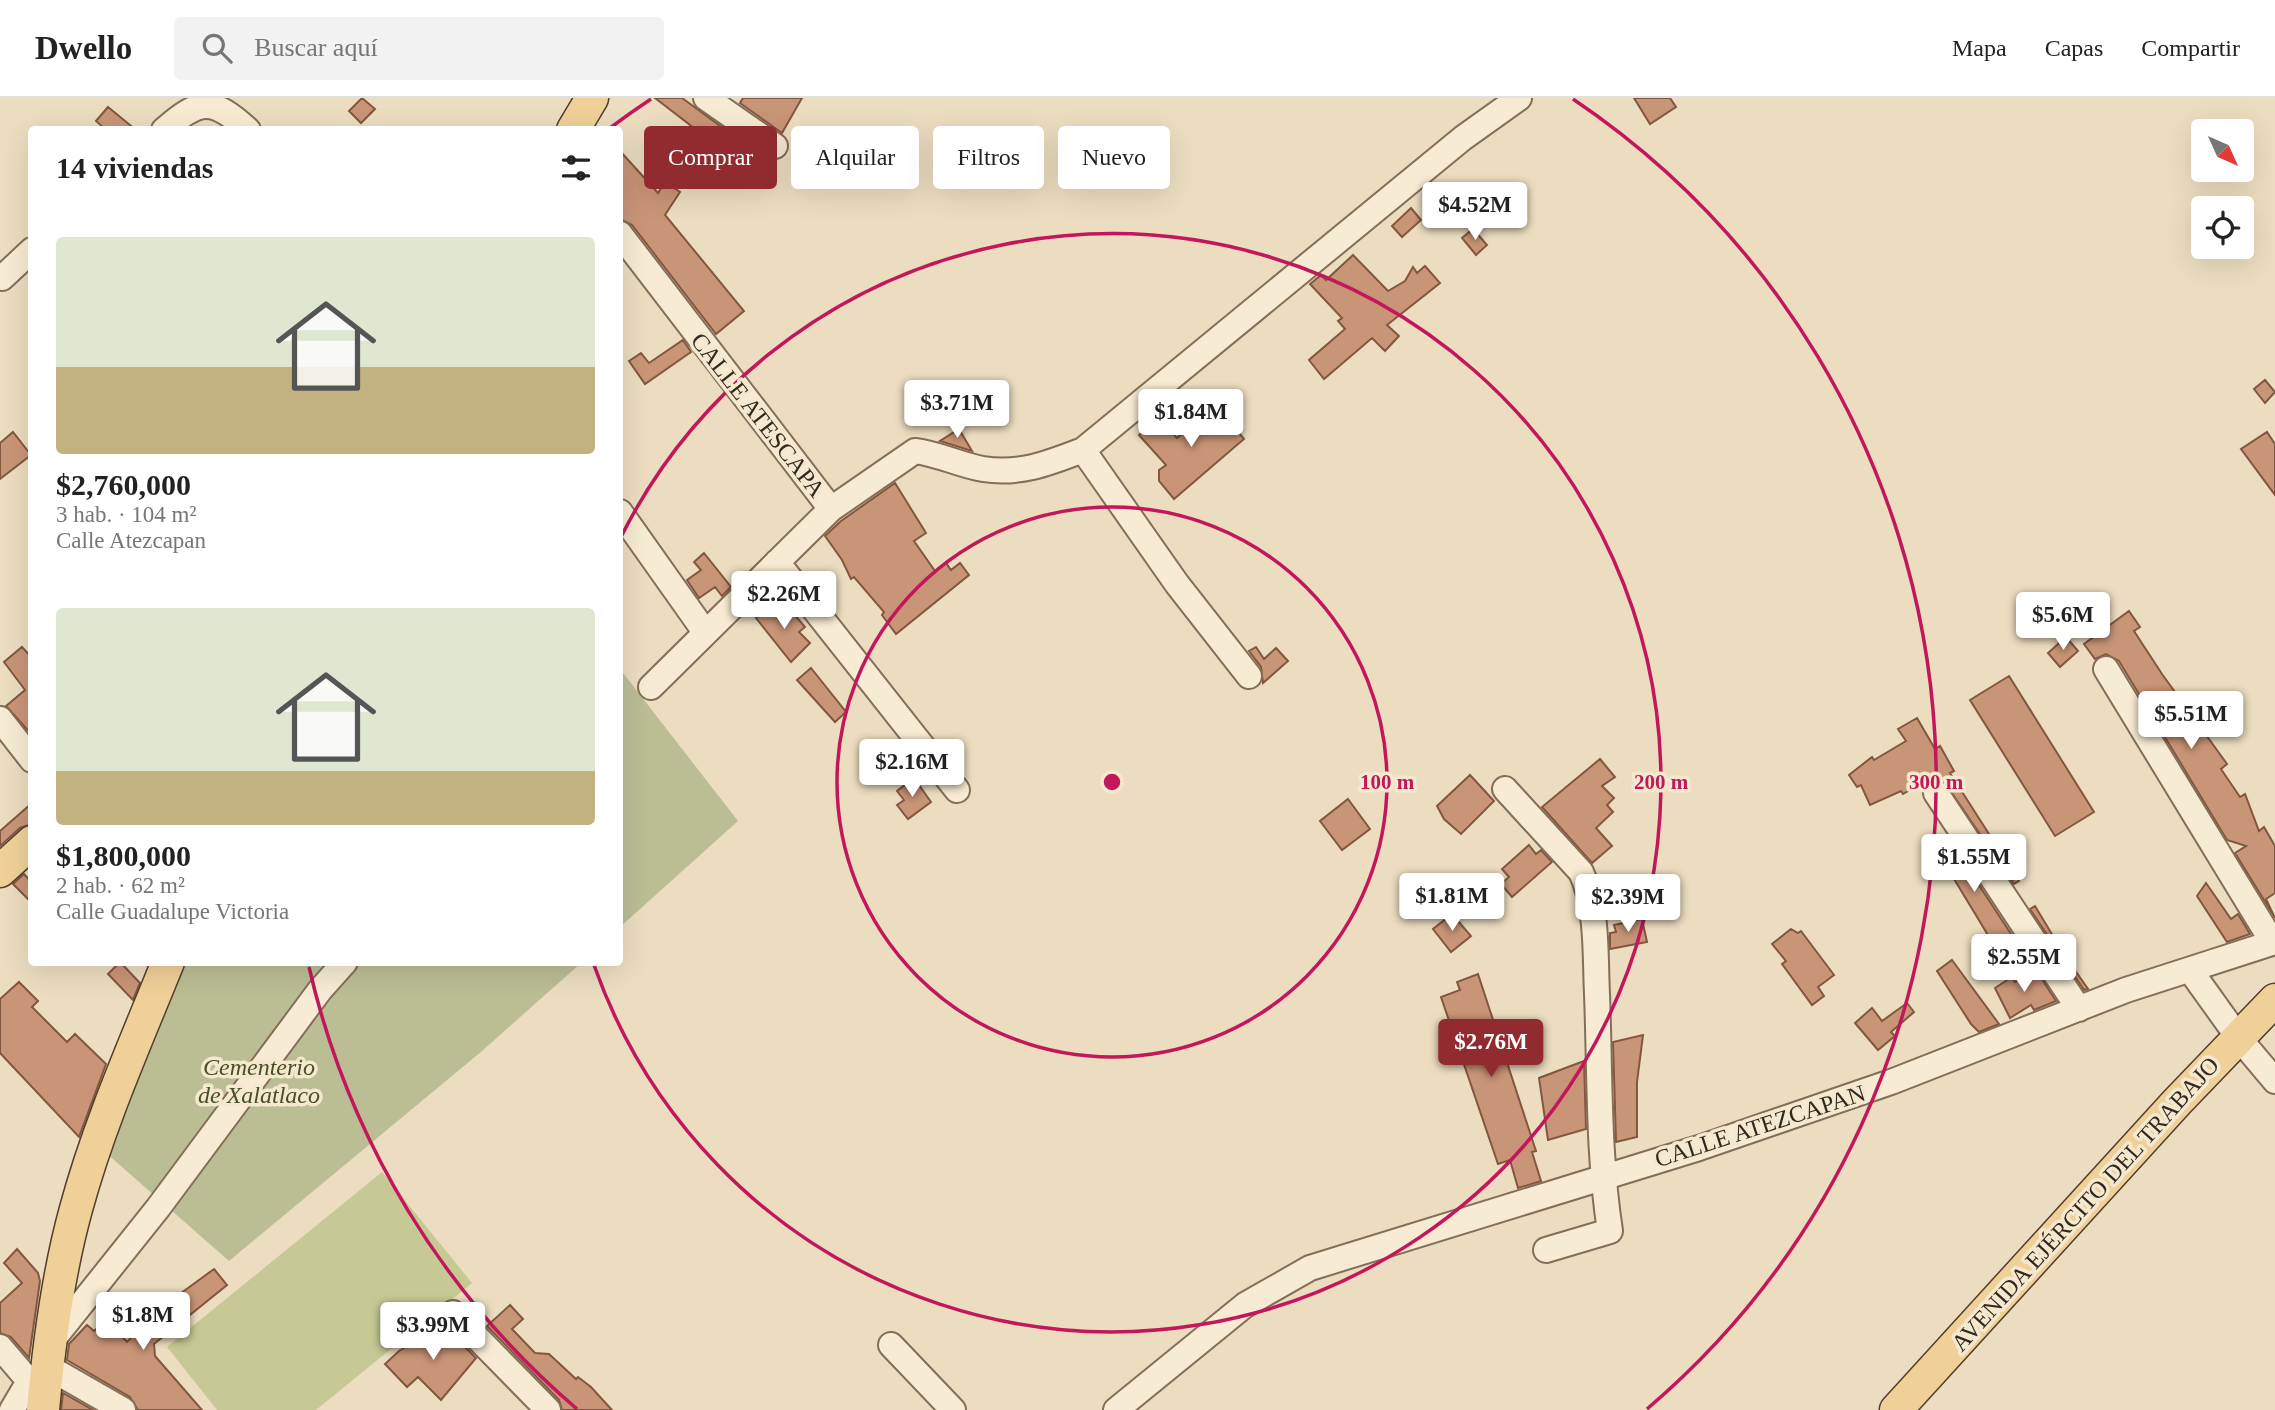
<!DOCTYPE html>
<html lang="es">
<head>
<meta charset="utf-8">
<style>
	:root { --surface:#fff; --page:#f2f2f2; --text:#222; --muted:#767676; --line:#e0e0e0; --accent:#912b30 }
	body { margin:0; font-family:Georgia,serif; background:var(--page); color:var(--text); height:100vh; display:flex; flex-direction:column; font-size:26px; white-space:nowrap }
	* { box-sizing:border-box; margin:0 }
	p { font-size:23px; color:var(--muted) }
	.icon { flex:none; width:38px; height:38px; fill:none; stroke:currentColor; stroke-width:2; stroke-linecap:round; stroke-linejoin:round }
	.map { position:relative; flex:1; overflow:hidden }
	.side { position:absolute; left:28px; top:28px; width:595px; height:840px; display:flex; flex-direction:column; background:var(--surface); border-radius:7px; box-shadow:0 7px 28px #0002 }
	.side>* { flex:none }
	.guide { position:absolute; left:644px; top:28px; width:665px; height:63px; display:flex; gap:14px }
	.needle { width:46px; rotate:135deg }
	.fabs { position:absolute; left:2191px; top:21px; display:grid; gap:14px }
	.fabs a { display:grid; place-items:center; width:63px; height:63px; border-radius:7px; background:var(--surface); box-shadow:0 7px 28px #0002; font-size:35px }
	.price { position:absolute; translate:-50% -60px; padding:0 16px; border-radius:7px; background:#fff; color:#222; font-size:23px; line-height:46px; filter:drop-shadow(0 2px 4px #0008) }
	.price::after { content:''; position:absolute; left:50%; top:42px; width:21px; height:16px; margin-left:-10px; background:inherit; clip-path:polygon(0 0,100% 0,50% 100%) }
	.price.on { background:var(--accent); color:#fff }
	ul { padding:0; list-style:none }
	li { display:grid; align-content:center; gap:14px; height:371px; padding:0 28px }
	li span { display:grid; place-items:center; height:217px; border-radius:7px; color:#555 }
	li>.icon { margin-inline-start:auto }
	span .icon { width:126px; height:126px; fill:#fffc; stroke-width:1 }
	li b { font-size:30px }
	h2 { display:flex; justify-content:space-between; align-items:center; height:84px; padding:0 28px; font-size:30px }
	.chip { padding:0 24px; border-radius:7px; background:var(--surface); box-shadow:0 7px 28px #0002; font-size:24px; line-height:63px }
	.chip.on { background:var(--accent); color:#fff }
	header { display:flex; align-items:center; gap:42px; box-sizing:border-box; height:98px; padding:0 35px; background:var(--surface); border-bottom:2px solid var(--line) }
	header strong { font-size:33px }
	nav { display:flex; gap:38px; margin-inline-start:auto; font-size:24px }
	.search { width:490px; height:63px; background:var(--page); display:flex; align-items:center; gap:18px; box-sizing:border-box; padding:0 24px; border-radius:7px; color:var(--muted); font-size:26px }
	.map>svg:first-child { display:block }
	.green { fill:#c6c995 }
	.cemetery { fill:#bbbe94 }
	.building { fill:#c99577; stroke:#83573f; stroke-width:2 }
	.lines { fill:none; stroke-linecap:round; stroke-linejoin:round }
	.minor-casing { stroke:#846e59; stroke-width:28 }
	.major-casing { stroke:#523d2d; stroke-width:35 }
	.minor { stroke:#f7ebd3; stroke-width:24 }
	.major { stroke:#efd098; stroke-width:32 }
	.ring { fill:none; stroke:#c2185b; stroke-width:3.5 }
	.labels { text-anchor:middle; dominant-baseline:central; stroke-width:7; stroke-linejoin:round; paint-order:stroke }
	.street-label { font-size:24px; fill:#34271d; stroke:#f4e8cf }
	.park-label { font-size:24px; font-style:italic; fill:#475024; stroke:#f4e8cf }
	.centre { fill:#c2185b; stroke:#f4e8cf; stroke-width:3.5 }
	.ring-label { font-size:21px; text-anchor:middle; font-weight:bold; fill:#c2185b; stroke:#f4e8cf; stroke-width:7; stroke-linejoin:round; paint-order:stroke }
</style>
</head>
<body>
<header>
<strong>Dwello</strong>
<div class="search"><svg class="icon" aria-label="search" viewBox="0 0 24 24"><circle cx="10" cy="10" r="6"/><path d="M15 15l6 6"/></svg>Buscar aquí</div>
<nav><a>Mapa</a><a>Capas</a><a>Compartir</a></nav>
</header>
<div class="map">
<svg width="2275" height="1312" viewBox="0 0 2275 1312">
	<rect width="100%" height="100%" fill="#ecddc0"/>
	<path class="green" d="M382,1074l90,111 -156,127h-99l-50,-63z"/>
	<path class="cemetery" d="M620,571l118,152 -118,106z
		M175,865h406l-99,88 -253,210 -123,-108z"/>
	<path class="building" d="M362,0l13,11 -14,14 -12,-12z
		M655,0h27l41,30 -28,41 -15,-11 19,-26z
		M743,0h59l-20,35 -42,-30z
		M1634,0h36l6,9 -26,17z
		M108,9l28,23h-30l-10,-9z
		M620,53l38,42 7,-11 15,10 -15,23 79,96 -28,23 -84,-109 -12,-6z
		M1411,110l10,12 -19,17 -10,-11z
		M1473,131l14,16 -11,10 -14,-17z
		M1353,157l35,36 17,-10 8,-14 4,6 8,-7 15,17 -53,42 12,11 -14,15 -13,-13 -48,41 -15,-19 36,-31 -7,-8 4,-3 -32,-34 11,-9 5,5z
		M683,242l8,12 -46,32 -16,-23 12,-8 8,10z
		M2265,282l10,12 -10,11 -11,-14z
		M1215,306l29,35 -70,60 -15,-18v-11l7,-5 -27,-30 20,-17 18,20z
		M959,331l13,22 -32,-10z
		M13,334l18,23 -31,24v-36z
		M2267,334l8,12v51l-34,-46z
		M895,385l31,50 -12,8 21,30 11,-8 5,7 9,-7 9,12 -73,59 -14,-19 2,-3 -30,-35 -3,2 -9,-19 -17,-24 16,-15z
		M704,455l27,34 -9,9 -7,-9 -16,11 -12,-18 14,-10 -7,-8z
		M775,506l13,14 5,-5 12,14 -6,5 11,11 -19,19 -35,-44z
		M2129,513l11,16 -6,4 28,43 65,90 -6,5 19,28 5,-3 14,37 5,-4 11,19v47l-9,6 9,19 -40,-65 11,-7 -19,-6 -108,-179 -13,-7 -11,5 -11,-15z
		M2066,539l12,14 -18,16 -12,-14z
		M22,549l10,11v77l-26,-29 19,-16 -21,-28z
		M1256,549l8,12 12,-11 12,13 -25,22 -2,-16 -12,-16z
		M811,570l35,44 -11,10 -38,-42z
		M2009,578l85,136 -39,24 -85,-136z
		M1917,620l18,31 5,-3 14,25 -4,2 69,108 -5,3 -71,-104 -14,-1 -26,15 -2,-3 -31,14 -9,-20 -4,2 -8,-12 23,-18 2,3 32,-19 -8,-12z
		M1600,661l15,18 -13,9 12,12 -7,7 6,7 -17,16 16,18 -20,17 -50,-56z
		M1470,677l24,26 -33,33 -17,-15 -7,-13z
		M914,680l17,24 -23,17 -11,-14 7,-5 -7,-9z
		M1348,701l22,30 -28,21 -22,-29z
		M32,705v21l-12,4 -20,18v-15z
		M1950,743l61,93 -17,11 -58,-96z
		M1529,747l7,9 5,-4 11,12 -40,35 -11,-13 8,-7 -7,-8z
		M24,776l8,9v20l-19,-19z
		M2206,785l25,36 7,-5 12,20 -23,8 -30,-46z
		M2035,808l30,50 23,33 -4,1 -54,-81z
		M1452,816l19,22 -20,16 -18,-23z
		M1642,821l5,23 -37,7v-16l6,-1 -2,-7z
		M1791,831l7,4 3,-2 33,44 -16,12 6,9 -12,9 -30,-41 4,-3 -14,-17z
		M1952,862l47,64 -20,8 -8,-8 -34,-53z
		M120,864l20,21 -7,17 -25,-26z
		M2036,872l20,31 -22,9 -3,-5 -21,13 -15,-30 17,-11 3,5z
		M1478,876l58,177 -4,1 9,29 -23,7 -8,-28 -12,4 -57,-167 19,-7 -3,-8z
		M19,884l19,19 -6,6 35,35 8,-8 31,30 -27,73 -79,-84v-54z
		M1907,905l7,9 -23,20 4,4 -17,14 -23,-27 17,-15 10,13z
		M1643,937l-6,47v55l-21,5 -3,-100z
		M1584,963l2,68 -38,11 -9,-62z
		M17,1151l21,24 2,8 -11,77 -18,-21 -11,-4v-30l22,-20 -18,-20z
		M214,1171l13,16 -73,59 1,12 47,54h-64l-8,-13 -63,-37 2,-16 18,-19 7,6 13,-11 20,22 31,-32z
		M510,1207l13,14 -11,10 23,24 14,1 27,25 2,-2 13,10 21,23h-50l-3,-10 -72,-74z
		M443,1227l33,33 -35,42 -23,-23 -11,10 -22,-23 14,-13z
		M63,1295l30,17h-32z"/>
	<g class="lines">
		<g class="minor-casing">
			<path id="minor" d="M706,0l69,48
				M164,32c36,-32 49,-32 84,0
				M620,136l211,275
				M2,180l30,-28
				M1083,352l94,134 72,92
				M620,414l85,120
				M777,464l180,228
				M2106,571l167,274
				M651,589l180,-178 84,-58c24,3 45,14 68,18 37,6 66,-6 100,-19l380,-312 56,-40
				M0,621l32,41
				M1505,691l76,83c17,36 14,83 16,122 3,79 1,159 13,237l-64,19
				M1936,695l143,216
				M2190,872l48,67 37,44
				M453,1215l95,97
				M51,1244l107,-134 162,-218 25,-28
				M891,1247l62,65
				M0,1249l29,34 16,6
				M48,1269l75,43
				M12,1312l17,-29
				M1116,1312l129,-105 65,-37 389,-120 192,-66 235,-92 149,-48"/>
		</g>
		<g class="major-casing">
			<path id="major" d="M573,32l19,-32
				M0,773l32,-29
				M43,1312c6,-67 15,-136 33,-201 23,-85 59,-165 92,-247
				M1896,1312l281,-308 98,-102"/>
		</g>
		<use href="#minor" class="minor"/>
		<use href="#major" class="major"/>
	</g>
	<g class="ring">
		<circle cx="1112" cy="684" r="275"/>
		<path d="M621 439A549 549 0 1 1 594 867"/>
		<path d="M577 1311A824 824 0 0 1 309 869M610 30A824 824 0 0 1 651 1M1573 1A824 824 0 0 1 1647 1311"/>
	</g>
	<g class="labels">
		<g class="street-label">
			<text transform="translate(758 317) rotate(52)">CALLE ATESCAPA</text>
			<text transform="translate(1760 1028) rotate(-18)">CALLE ATEZCAPAN</text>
			<text transform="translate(2085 1106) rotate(-48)">AVENIDA EJÉRCITO DEL TRABAJO</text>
		</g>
		<g class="park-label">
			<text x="259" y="969">Cementerio<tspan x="259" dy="28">de Xalatlaco</tspan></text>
		</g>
	</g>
	<circle cx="1112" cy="684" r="10" class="centre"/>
	<g class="ring-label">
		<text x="1387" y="691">100 m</text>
		<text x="1661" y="691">200 m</text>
		<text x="1936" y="691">300 m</text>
	</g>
</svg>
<div class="fabs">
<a><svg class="needle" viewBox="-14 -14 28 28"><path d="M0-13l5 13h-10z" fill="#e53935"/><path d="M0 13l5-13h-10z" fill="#767676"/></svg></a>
<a><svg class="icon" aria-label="locate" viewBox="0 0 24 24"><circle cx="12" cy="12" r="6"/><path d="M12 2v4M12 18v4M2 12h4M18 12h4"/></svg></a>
</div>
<b class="price" style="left:1475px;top:144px">$4.52M</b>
<b class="price" style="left:957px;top:342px">$3.71M</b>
<b class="price" style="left:1191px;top:351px">$1.84M</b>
<b class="price" style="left:784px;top:533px">$2.26M</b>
<b class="price" style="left:2063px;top:554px">$5.6M</b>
<b class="price" style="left:2191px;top:653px">$5.51M</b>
<b class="price" style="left:912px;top:701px">$2.16M</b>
<b class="price" style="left:1974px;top:796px">$1.55M</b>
<b class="price" style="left:1452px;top:835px">$1.81M</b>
<b class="price" style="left:1628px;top:836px">$2.39M</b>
<b class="price" style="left:2024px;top:896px">$2.55M</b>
<b class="price on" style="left:1491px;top:981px">$2.76M</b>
<b class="price" style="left:143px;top:1254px">$1.8M</b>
<b class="price" style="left:433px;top:1264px">$3.99M</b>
<div class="guide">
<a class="chip on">Comprar</a>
<a class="chip">Alquilar</a>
<a class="chip">Filtros</a>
<a class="chip">Nuevo</a>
</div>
<section class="side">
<h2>14 viviendas<svg class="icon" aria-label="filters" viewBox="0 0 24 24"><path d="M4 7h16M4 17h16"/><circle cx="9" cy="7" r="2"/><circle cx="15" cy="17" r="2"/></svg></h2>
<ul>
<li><span style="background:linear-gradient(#dfe7d0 60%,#c2b280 0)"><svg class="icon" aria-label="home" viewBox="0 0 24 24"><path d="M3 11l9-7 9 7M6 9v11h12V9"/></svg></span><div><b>$2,760,000</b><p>3 hab. · 104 m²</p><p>Calle Atezcapan</p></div></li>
<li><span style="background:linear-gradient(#dfe7d0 75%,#c2b280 0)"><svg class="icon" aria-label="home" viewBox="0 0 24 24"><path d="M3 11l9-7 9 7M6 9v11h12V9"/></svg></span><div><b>$1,800,000</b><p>2 hab. · 62 m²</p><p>Calle Guadalupe Victoria</p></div></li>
</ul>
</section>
</div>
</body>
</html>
